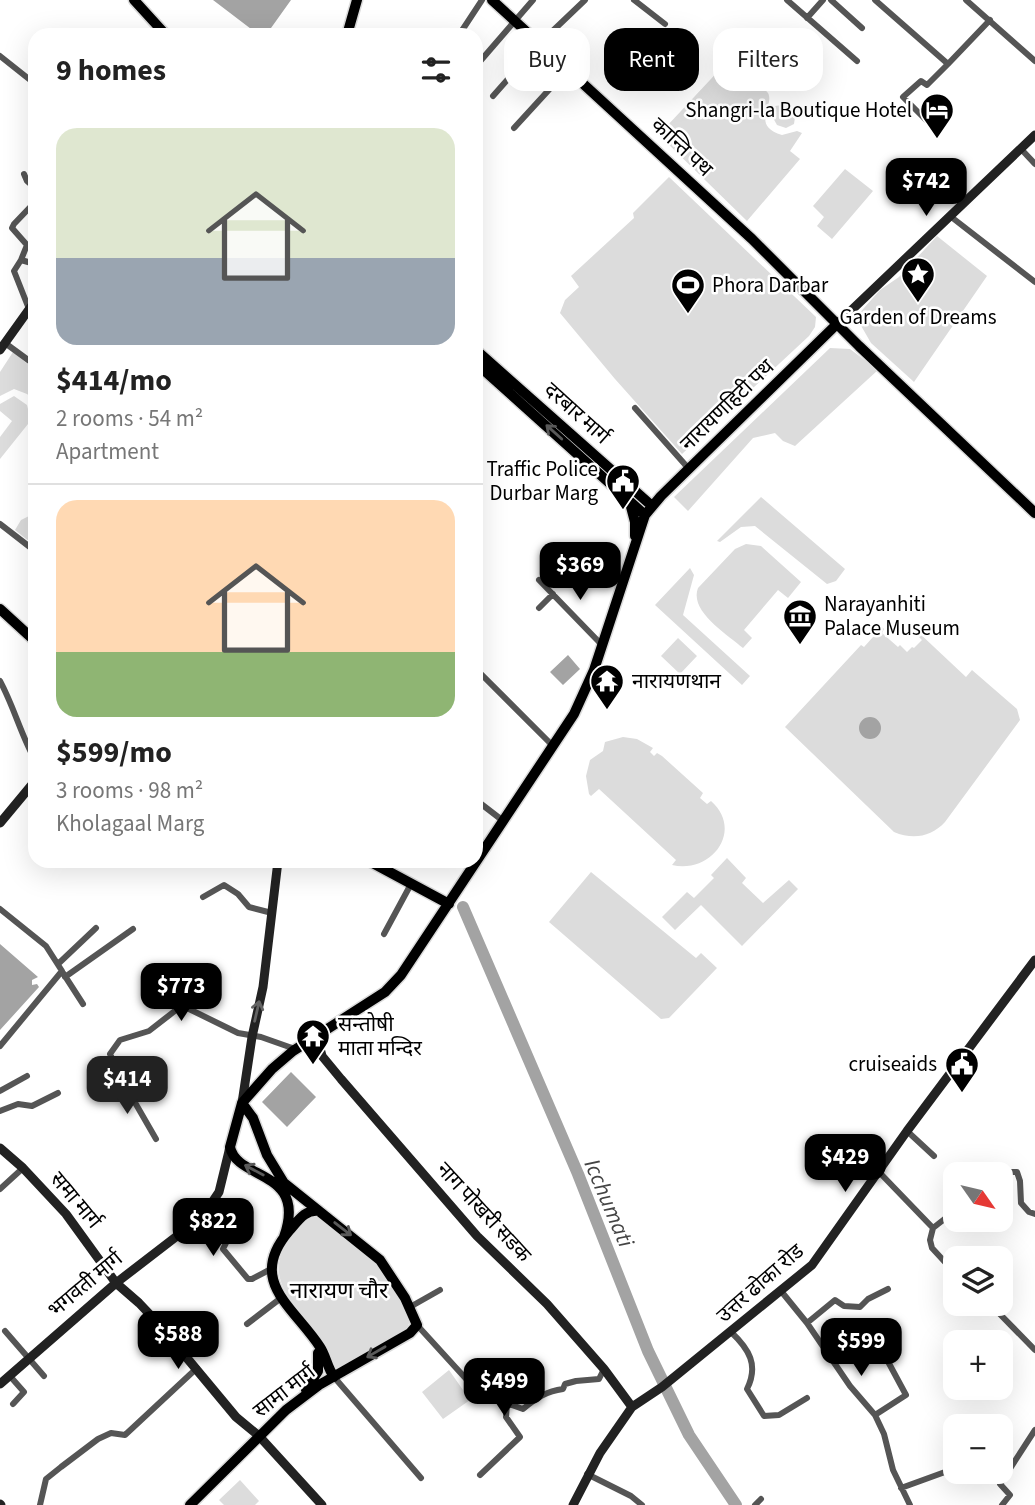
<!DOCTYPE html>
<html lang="en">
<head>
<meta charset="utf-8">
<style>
	:root { --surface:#fff; --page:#f6f6f6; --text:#222; --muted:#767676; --line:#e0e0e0; --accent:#000 }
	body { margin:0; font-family:"Source Sans 3","Noto Sans Devanagari",sans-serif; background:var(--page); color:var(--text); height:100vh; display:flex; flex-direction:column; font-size:26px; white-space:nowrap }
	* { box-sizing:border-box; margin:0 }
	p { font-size:23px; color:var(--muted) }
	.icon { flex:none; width:38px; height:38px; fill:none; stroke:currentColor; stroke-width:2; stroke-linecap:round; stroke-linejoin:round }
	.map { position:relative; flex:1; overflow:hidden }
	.panel { position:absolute; left:28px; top:28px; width:455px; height:840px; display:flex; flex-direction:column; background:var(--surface); border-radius:21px; box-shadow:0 7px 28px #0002 }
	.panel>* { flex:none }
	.hud { position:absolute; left:504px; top:28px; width:425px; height:63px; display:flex; gap:14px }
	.needle { width:46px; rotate:124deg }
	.buttons { position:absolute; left:943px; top:1162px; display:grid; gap:14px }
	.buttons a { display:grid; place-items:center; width:70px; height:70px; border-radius:14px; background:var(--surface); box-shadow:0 7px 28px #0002; font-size:35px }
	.price { position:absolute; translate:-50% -60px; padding:0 16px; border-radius:14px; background:var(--accent); color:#fff; font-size:23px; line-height:46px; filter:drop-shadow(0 2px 4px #0008) }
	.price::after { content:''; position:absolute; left:50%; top:42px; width:21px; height:16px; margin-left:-10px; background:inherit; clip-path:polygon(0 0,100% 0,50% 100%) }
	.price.current { background:#222; color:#fff }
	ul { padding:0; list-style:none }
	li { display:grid; align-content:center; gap:14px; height:371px; padding:0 28px }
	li+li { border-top:2px solid var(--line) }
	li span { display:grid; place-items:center; height:217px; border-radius:21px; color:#555 }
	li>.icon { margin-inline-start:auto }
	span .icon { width:126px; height:126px; fill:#fffc; stroke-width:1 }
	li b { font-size:30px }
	h2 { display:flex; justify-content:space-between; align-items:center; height:84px; padding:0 28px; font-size:30px }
	.chip { padding:0 24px; border-radius:21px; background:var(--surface); box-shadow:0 7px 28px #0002; font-size:24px; line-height:63px }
	.chip.current { background:var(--accent); color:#fff }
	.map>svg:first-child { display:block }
	.green { fill:#dcdcdc }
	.water { fill:#a3a3a3 }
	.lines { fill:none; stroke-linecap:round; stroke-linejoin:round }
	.river { stroke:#a3a3a3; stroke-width:12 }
	.primary-casing { stroke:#dbdbdb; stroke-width:13 }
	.street { stroke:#555; stroke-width:6 }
	.secondary { stroke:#222; stroke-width:9 }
	.primary { stroke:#000; stroke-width:10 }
	.oneway { stroke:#595959 }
	.oneway2 { stroke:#646464 }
	.labels { text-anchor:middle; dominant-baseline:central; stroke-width:5; stroke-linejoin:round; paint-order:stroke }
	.poi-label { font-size:21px; fill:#000; stroke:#fff; text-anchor:start }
	.street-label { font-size:21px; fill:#000; stroke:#fff }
	.water-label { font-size:23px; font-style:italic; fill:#444; stroke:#fff }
	.neighbourhood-label { font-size:23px; fill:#000; stroke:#fff }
</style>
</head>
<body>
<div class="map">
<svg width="1035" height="1505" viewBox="0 0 1035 1505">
	<rect width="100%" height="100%" fill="#fff"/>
	<path class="green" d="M724,65l4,4c3,-2 7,-3 11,-2 4,1 26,22 29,26 7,13 -18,32 14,42l15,-4 5,2 -12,18 10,8 -53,62 -84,-82 7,-7 -4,-5z
		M784,105l11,12 -1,7 -8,4 -9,-3 -5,-9 3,-10z
		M845,169l28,22 -41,48 -15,-13 7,-9 -11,-11z
		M669,177l147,140 -1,10 -6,9 -127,118 -67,-75 -55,-66 5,-13 14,-13 -8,-11 63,-58 -1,-5z
		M937,236l50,40 -73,106 -43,-39 -15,-26 24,-27 19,-13z
		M830,348l20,1 28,21 -83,76 -12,-5 -8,-8 -22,5 -65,73 -14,-14z
		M13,352l22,18v31l-8,-7 -13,-5 -14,7v-24z
		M14,396l13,9 3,12 -2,7 -28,35v-22l12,-16 -12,-10v-7z
		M761,497l84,72 -9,12 -9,3 -72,-58 -14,1 -21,15 -3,-1z
		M35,513v33l-20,-16 6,-10z
		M746,544l15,2 40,36 -13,16 -10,-8 -34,40 8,8 -9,10c-16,-14 -54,-37 -45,-60l37,-39z
		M690,568l4,7 -11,40 67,61 -8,9 -87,-80z
		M882,627l2,2 -2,4 16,14 2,-2 7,7 5,-5 2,1 8,-8 -7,-7 2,-2 49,46 6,-7 45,39 3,11 -75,102c-14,15 -32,18 -51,10l-109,-105 76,-82 3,2z
		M678,638l19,18 -17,18 -19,-18z
		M623,737l14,2 16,9 -3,4 4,4 3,-3 5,3 41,37 -3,5 7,6 4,-3c33,29 1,73 -39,64l4,-5 -77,-71 -8,7 -2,-2 -3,-18 4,-16 13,-9 2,-9z
		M727,858l19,20 -4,5 21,20 26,-23 9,9 -56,57 -41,-41 -26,25 -13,-13 25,-25 7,6 20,-20 -3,-3z
		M591,872l105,86 5,-5 16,15 -48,50 -8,1 -112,-97z
		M313,1213c36,18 87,68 97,108l-4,10 -70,41c-5,-10 -8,-21 -14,-31 -18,-30 -59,-56 -37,-95 8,-14 15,-23 28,-33z
		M449,1370l21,30 -27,19 -21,-27z
		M240,1480l19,21 -4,4h-31l-5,-5z"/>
	<path class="water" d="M213,0h78l-25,35h-7z
		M568,655l12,14 -17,16 -13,-13z
		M859 728a11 11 0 1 1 22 0a11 11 0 1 1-22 0Z
		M0,944l38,33 -6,3v5l5,-1 2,3 -39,43z
		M291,1072l25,25 -29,30 -25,-25z"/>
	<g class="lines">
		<path class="river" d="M463,907l115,267 70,177 41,84 47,70"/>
		<g class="primary-casing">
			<path id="primary" d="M134,0l32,35
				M492,0l260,239 107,107 176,167
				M347,35l10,-35
				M476,350l176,156
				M476,363l169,152
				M630,503l5,19v14
				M0,609l35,32
				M369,861l80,43
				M319,1211c-14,-2 -21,10 -30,20 -43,50 5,76 31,116 6,9 7,20 14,30
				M284,1237c24,-68 -47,-56 -54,-90l12,-44 30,-34 21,-18 92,-59 16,-17 173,-261 20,-44 51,-155 16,-19 177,-173
				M306,1390l12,-19v-18
				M190,1505l96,-95 33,-25 91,-52 7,-8 -12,-27 -25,-38 -96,-77 -17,-28 -14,-37 -11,-15"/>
		</g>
		<path class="street" d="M634,0l31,24
			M787,0l70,61
			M831,0l31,28
			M875,0l73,64 42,-44
			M966,0l69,61
			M807,18l16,-18
			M459,35l23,-35
			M0,56l34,27
			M476,66l57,-66
			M493,96l47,-53 45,-43
			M927,121l-24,-24 18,-16 6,4 21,-21
			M514,128l54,-59
			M1021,149l14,15
			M24,174l3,7 8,7
			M950,216l85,66
			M21,260l6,-15 -15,-17 2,-4 21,-22
			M29,309l-15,-38 7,-11 14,4
			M5,343l30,22
			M635,408l54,61
			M0,524l35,27
			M539,580l62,64
			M539,608l14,-14
			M476,669l77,77
			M0,681c14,26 21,54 35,79
			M476,800l26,20
			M203,897l21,-12 14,9 11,13 23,6
			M0,909l46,37 16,25 -62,75
			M384,934l27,-50
			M58,964l38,-36
			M63,973l20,31
			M65,977l68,-48
			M101,1086l21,-6
			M0,1091l27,-15
			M0,1111l18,-7 14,2 26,-13
			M907,1131l27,25
			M156,1139l-34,-59 -12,-26 10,-14 29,-9 27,-21 11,-2 51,25 23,4 34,12
			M879,1172l54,56
			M1001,1178l11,-6h5l3,9 1,22 8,9 6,2
			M0,1189l23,-21
			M203,1216l23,27 -3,6 25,30h4l19,-10
			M933,1228l-3,12 2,8 24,26
			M933,1228l23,-18
			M781,1291l26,32 43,63 25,29 9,19 9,36 17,35
			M990,1304l45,46
			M410,1307l30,-17
			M807,1323l28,-23 9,6 16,1 8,-8 20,-10
			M247,1324l34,-26
			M417,1325l51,56 16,14 39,14c13,-11 24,-18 40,-20l2,-5 11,-3 23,-2 5,-10
			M5,1331l39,45
			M731,1332c18,17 28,33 16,57l17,27 15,-1 28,-17
			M9,1375l15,17 -11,12
			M334,1377l87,101
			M875,1415l31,-20 -28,-52
			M587,1474l44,22 11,9
			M480,1475l40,-38 -14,-20 1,-13
			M901,1488l55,-20
			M40,1505l6,-26 15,-12 37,-28 13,-6 14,2 72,-67
			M755,1505l6,-6
			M1002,1505l8,-10 -10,-11 35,-54"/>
		<path class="secondary" d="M838,323l197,-188
			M0,350l35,-49
			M0,823l35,-42
			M317,1037l5,19 19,23 136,157 70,68 57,65 28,38
			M242,1103l10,-66 11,-50 15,-126
			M0,1148l23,20 43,46 50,69 23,20 18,19 79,95 23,19 63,69
			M0,1384l116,-101 87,-67 16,-24 11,-45
			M0,1504l1,1
			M573,1505l27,-52 32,-46 30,-20 150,-122 95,-134 128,-171"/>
		<use href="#primary" class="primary"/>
	</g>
	<defs><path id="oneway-shaft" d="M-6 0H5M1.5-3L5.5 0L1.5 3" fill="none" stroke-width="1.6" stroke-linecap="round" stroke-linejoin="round" transform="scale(1.75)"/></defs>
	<g class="oneway">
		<use href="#oneway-shaft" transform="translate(554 432) rotate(-138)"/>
		<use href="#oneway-shaft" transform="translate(254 1170) rotate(-152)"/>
		<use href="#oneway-shaft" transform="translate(343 1229) rotate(38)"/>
		<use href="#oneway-shaft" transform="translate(376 1352) rotate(150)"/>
	</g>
	<use class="oneway2" href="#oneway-shaft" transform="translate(257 1011) rotate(-77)"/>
	<defs>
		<g id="hotel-pin" transform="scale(1.75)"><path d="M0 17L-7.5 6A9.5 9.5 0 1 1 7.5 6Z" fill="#000" stroke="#fff"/><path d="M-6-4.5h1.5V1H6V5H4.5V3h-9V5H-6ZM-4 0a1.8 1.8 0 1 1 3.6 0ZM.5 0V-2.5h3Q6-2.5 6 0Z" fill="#fff"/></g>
		<g id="sight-pin" transform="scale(1.75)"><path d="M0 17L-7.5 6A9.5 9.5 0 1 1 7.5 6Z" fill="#000" stroke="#fff"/><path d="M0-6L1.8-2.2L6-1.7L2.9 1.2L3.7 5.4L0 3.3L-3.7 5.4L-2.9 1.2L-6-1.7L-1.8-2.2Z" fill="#fff"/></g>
		<g id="stadium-pin" transform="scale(1.75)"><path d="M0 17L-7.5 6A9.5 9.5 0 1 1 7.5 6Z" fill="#000" stroke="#fff"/><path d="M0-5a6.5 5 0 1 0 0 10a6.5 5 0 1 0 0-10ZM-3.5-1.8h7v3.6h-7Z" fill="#fff"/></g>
		<g id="civic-pin" transform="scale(1.75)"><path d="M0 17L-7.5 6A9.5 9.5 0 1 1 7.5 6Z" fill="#000" stroke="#fff"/><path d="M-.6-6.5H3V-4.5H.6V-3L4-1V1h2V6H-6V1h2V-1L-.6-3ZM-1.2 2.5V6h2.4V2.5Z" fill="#fff"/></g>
		<g id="museum-pin" transform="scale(1.75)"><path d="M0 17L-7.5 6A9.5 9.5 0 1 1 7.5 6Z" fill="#000" stroke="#fff"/><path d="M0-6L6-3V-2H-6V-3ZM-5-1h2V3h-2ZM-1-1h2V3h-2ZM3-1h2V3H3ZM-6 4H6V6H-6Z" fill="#fff"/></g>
		<g id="temple-pin" transform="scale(1.75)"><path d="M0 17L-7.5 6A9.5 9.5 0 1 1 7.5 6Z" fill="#000" stroke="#fff"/><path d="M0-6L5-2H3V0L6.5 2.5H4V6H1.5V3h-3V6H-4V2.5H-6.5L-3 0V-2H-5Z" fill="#fff"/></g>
	</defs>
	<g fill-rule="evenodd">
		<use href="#hotel-pin" x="937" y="110"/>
		<use href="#sight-pin" x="918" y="274"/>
		<use href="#stadium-pin" x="688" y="285"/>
		<use href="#civic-pin" x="623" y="481"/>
		<use href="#museum-pin" x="800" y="616"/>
		<use href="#temple-pin" x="607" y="681"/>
		<use href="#temple-pin" x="313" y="1036"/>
		<use href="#civic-pin" x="962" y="1064"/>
	</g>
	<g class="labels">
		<g class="poi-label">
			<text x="912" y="110" text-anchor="end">Shangri-la Boutique Hotel</text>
			<text x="712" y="285">Phora Darbar</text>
			<text x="918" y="317" text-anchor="middle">Garden of Dreams</text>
			<text x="598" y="469" text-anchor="end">Traffic Police<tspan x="598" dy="24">Durbar Marg</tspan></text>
			<text x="824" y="604">Narayanhiti<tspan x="824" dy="24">Palace Museum</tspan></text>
			<text x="632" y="681">नारायणथान</text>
			<text x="338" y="1024">सन्तोषी<tspan x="338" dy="24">माता मन्दिर</tspan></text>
			<text x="937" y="1064" text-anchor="end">cruiseaids</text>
		</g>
		<g class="street-label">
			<text transform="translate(682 147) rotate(43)">कान्ति पथ</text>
			<text transform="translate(727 405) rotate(-44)">नारायणहिटी पथ</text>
			<text transform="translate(577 413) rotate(42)">दरबार मार्ग</text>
			<text transform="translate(76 1200) rotate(50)">समा मार्ग</text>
			<text transform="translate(484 1212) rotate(47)">नाग पोखरी सडक</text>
			<text transform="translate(760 1283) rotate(-41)">उत्तर ढोका रोड</text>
			<text transform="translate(85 1284) rotate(-40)">भगवती मार्ग</text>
			<text transform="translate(284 1391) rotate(-38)">सामा मार्ग</text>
		</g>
		<g class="water-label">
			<text transform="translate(609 1203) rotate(67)">Icchumati</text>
		</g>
		<g class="neighbourhood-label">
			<text x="339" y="1290">नारायण चौर</text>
		</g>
	</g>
</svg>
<div class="buttons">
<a><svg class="needle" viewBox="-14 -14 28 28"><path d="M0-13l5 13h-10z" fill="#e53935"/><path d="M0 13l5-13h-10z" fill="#767676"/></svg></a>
<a><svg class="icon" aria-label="layers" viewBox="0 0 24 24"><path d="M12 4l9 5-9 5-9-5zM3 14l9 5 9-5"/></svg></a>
<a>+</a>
<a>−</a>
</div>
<b class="price" style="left:926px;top:218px">$742</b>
<b class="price" style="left:580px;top:602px">$369</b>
<b class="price" style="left:181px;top:1023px">$773</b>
<b class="price current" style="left:127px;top:1116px">$414</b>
<b class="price" style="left:845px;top:1194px">$429</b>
<b class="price" style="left:213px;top:1258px">$822</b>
<b class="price" style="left:178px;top:1371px">$588</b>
<b class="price" style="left:861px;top:1378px">$599</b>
<b class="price" style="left:504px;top:1418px">$499</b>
<div class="hud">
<a class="chip">Buy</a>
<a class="chip current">Rent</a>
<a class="chip">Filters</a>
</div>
<section class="panel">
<h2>9 homes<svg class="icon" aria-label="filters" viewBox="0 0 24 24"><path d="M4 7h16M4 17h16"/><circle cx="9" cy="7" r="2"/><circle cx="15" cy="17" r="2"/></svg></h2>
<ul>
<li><span style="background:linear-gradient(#dfe7d0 60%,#9aa5b1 0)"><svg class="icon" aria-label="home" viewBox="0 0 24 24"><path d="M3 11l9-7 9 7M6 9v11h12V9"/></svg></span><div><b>$414/mo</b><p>2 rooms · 54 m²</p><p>Apartment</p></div></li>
<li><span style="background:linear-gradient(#ffd9b3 70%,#8fb573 0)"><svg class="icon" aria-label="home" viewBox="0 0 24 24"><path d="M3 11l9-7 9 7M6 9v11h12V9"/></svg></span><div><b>$599/mo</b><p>3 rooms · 98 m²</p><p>Kholagaal Marg</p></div></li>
</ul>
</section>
</div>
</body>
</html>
